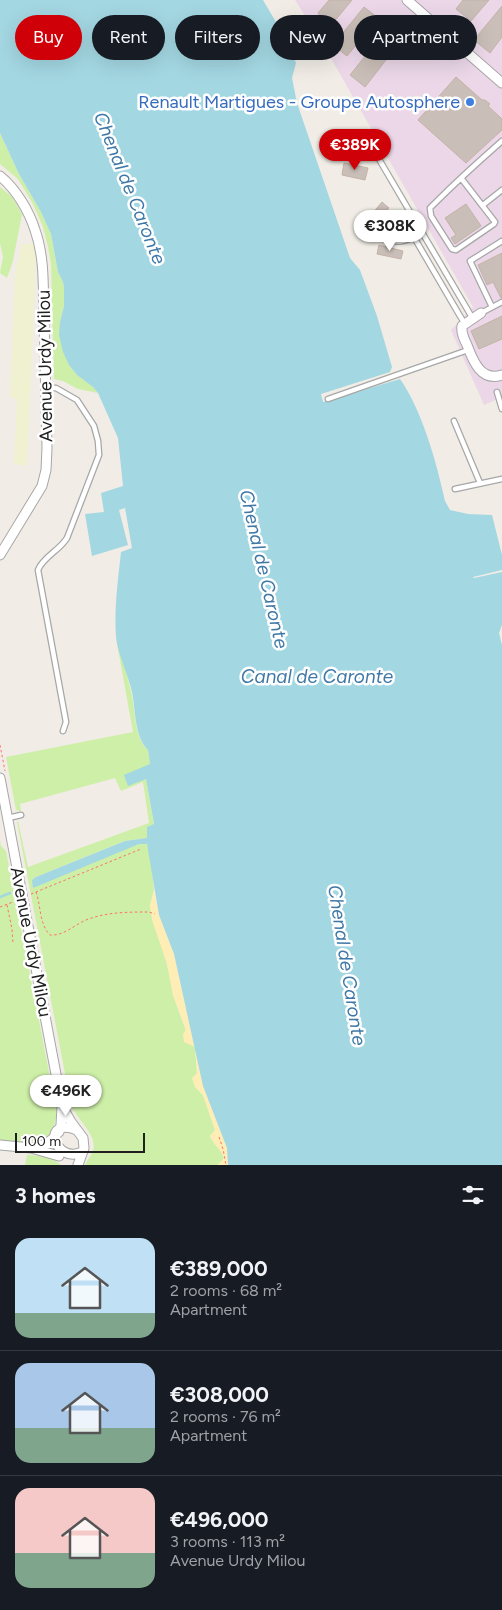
<!DOCTYPE html>
<html lang="en">
<head>
<meta charset="utf-8">
<style>
	:root { --surface:#171b24; --page:#242831; --text:#f1f3f6; --muted:#9ea1a6; --line:#363941; --accent:#d00009 }
	body { margin:0; font-family:Figtree,sans-serif; background:var(--page); color:var(--text); height:100vh; display:flex; flex-direction:column; font-size:19px; white-space:nowrap }
	* { box-sizing:border-box; margin:0 }
	p { font-size:16px; color:var(--muted) }
	.icon { flex:none; width:28px; height:28px; fill:none; stroke:currentColor; stroke-width:2; stroke-linecap:round; stroke-linejoin:round }
	.map { position:relative; height:1165px; overflow:hidden }
	.side { display:flex; flex-direction:column; background:var(--surface); flex:1 }
	.side>* { flex:none }
	.top-card { position:absolute; left:15px; top:15px; width:472px; height:45px; display:flex; gap:10px }
	.scale { position:absolute; left:15px; bottom:12px; width:130px; box-sizing:border-box; padding-left:5px; border:2px solid #202020; border-top:0; font-size:14px; line-height:18px; white-space:nowrap; color:#202020; -webkit-text-stroke:4px #fff; paint-order:stroke }
	.price { position:absolute; translate:-50% -42px; padding:0 11px; border-radius:18px; background:#fff; color:#222; font-size:16px; line-height:32px; filter:drop-shadow(0 1px 2px #0008) }
	.price::after { content:''; position:absolute; left:50%; top:30px; width:15px; height:11px; margin-left:-8px; background:inherit; clip-path:polygon(0 0,100% 0,50% 100%) }
	.price.active { background:var(--accent); color:#fff }
	ul { padding:0; list-style:none }
	li { display:flex; align-items:center; gap:15px; height:125px; padding:0 15px }
	li+li { border-top:1px solid var(--line) }
	li span { display:grid; place-items:center; flex:none; width:140px; height:100px; border-radius:15px; color:#555 }
	li>.icon { margin-inline-start:auto }
	span .icon { width:60px; height:60px; fill:#fffc; stroke-width:1 }
	li b { font-size:21px }
	h2 { display:flex; justify-content:space-between; align-items:center; height:60px; padding:0 15px; font-size:21px }
	.chip { padding:0 18px; border-radius:22px; background:var(--surface); box-shadow:0 5px 20px #0002; font-size:18px; line-height:45px }
	.chip.active { background:var(--accent); color:#fff }
	.map>svg:first-child { display:block }
	.industrial { fill:#ebd7e8 }
	.farmland { fill:#f0f1d0 }
	.grass { fill:#ceefa8 }
	.sand { fill:#ffedb6 }
	.water { fill:#a3d7e2 }
	.lines { fill:none; stroke-linecap:round; stroke-linejoin:round }
	.stream { stroke:#a3d7e2; stroke-width:2.5 }
	.building { fill:#cabfb8; stroke:#c4b2a7 }
	.lane-casing { stroke:#a7a7a7; stroke-width:7 }
	.street-casing { stroke:#a7a7a7; stroke-width:11 }
	.path { stroke:#ff7269; stroke-width:1; stroke-dasharray:2.5 2.5; stroke-linecap:butt }
	.lane { stroke:#fff; stroke-width:4.5 }
	.street { stroke:#fff; stroke-width:9 }
	.shop-dot { fill:#3f7fe0; stroke:#fff; stroke-width:2 }
	.labels { text-anchor:middle; dominant-baseline:central; stroke-width:5; stroke-linejoin:round; paint-order:stroke }
	.shop-label { font-size:18px; fill:#366cbe; stroke:#fff; text-anchor:end }
	.street-label { font-size:18px; fill:#202020; stroke:#fff }
	.water-label { font-size:19px; font-style:italic; fill:#3f78a7; stroke:#fff }
</style>
</head>
<body>
<div class="map">
<svg width="502" height="1165" viewBox="0 0 502 1165">
	<rect width="100%" height="100%" fill="#f1ede6"/>
	<path class="industrial" d="M295,0h207v397l-18,8 -33,-75 22,-23 -153,-268z"/>
	<path class="farmland" d="M22,244h12l2,11 -9,211 -13,-2 3,-65 -7,-2 5,-124z"/>
	<path class="grass" d="M0,133l19,41 22,38 10,22 7,38 5,10 1,6v18l-4,16 9,43 8,10 16,12 5,6 -20,-4 -15,-8 -9,-2 -3,-115 -3,-17 -5,-20 -10,-23 -15,-25 -18,-15z
		M0,187l12,10 10,17 -9,47 -6,17 -7,-5 3,-16 -3,-14z
		M116,638c5,18 11,35 15,53 5,19 2,45 17,59l2,14 -4,15 8,46 -6,8 -1,5 -22,3 -89,36 -4,3 107,-36h8l5,21 2,25 -4,16 17,58 6,31 13,36 9,16 2,26 -2,14 8,8 12,35 -5,6c4,9 11,13 14,22l-6,7h-133c2,-5 6,-9 8,-14 5,-16 -16,-31 -22,-46l-54,-283 1,-1 10,46 121,-44 -6,-41 -22,9 -6,-13 -95,26 1,7 -5,-1 -10,-53 127,-25z
		M0,840l1,6 5,5 50,257c2,40 -27,35 -56,32z
		M27,1155c13,1 23,1 34,10h-36z"/>
	<path class="sand" d="M154,890l5,25 15,39 29,132 24,62 1,17h-10l6,-7c-3,-9 -10,-13 -14,-22l5,-6 -12,-35 -8,-8 -3,-9 5,-5 -2,-26 -11,-5 -1,-8 3,-4 -13,-35 -6,-31 -15,-44 -2,-14z"/>
	<path class="water" d="M0,0h263l23,39 10,24 -4,15 5,25 53,155 10,12 17,46 15,51 -2,5 -69,22 2,8 77,-23c22,31 37,85 45,122l5,9 18,4 24,1 10,40v15l-29,7 1,1 28,-6v53l-3,8 3,12v520h-274l-1,-17 -24,-62 -29,-132 -15,-39 -12,-71h-8l-106,44 -1,-8 4,-3 89,-36 22,-3v-11l7,-3 -8,-45 -18,7 -4,-11 26,-11 -2,-14c-14,-14 -12,-39 -16,-58 -4,-18 -14,-37 -16,-55 -2,-28 2,-57 5,-85l11,-4 -7,-40 -6,2 9,35 -36,11 -7,-42 19,-2 -3,-19 22,-7 -5,-48 -20,-45 -5,-6 -16,-12 -8,-10 -6,-13 -4,-17 1,-13 4,-16v-18l-1,-6 -5,-10 -7,-38 -10,-22 -22,-38 -19,-41z"/>
	<g class="lines">
		<path class="stream" d="M0,897l10,-4"/>
	</g>
	<path class="building" d="M329,0h23l-24,29 -10,-16z
		M463,0h26l-18,21 -15,-12z
		M502,6v31l-12,16 -16,-13z
		M364,7l14,11 -31,38 -14,-11z
		M390,25l29,24 -8,10 -15,-12 -31,40 -15,-12z
		M456,77l26,23h3l5,4 -2,2 14,13v11l-36,33 -48,-43z
		M344,163l24,5 -3,12 -23,-5z
		M382,202l7,6 -17,18 -6,-5z
		M466,204l15,22 -26,18 -4,-6 5,-3 -11,-17z
		M379,245l24,6 -2,8 -24,-5z
		M502,253v45h-1l-8,-16 -6,3 -9,-20z
		M502,316v23l-23,10 -8,-18z"/>
	<g class="lines">
		<g class="lane-casing">
			<path id="lane" d="M335,152c13,-4 26,-10 38,-3l100,170
				M461,178l34,44 -1,2 -38,26 -4,-1 -21,-33 -1,-8 3,-3c22,-22 45,-43 69,-64
				M483,205l19,-15
				M414,237c-10,5 -20,7 -29,0l-3,-9 11,-13 6,-1 2,1 59,101 5,8
				M492,307l-22,-46 32,-20
				M481,313l21,-11
				M46,388h10l21,12 17,26 4,15 1,14 -32,83c-7,12 -24,19 -29,32l28,152 -3,9
				M497,392l5,17
				M328,399l140,-49
				M454,421l26,62
				M455,489l47,-10
				M8,818l13,-3"/>
		</g>
		<g class="street-casing">
			<path id="street" d="M407,0l95,83
				M0,176c16,13 29,35 35,54 10,28 8,59 9,88 1,43 2,87 3,130l-1,22 -4,16 -42,69
				M481,313l-19,13c-1,7 2,13 5,19 6,16 14,37 35,30
				M0,778l62,328 -1,19 -2,7
				M63,1108l8,14 12,16 1,10 -6,17
				M77,1130c-37,-14 -22,35 5,22
				M56,1136l-10,8 -15,4 28,8
				M0,1145l31,3"/>
		</g>
		<path class="path" d="M0,745l5,26
			M36,892c5,13 3,32 14,43 14,1 24,-10 36,-15 20,-8 42,-8 63,-8l6,2
			M31,894l110,-45
			M7,905l5,24 1,15
			M0,907l13,-5
			M219,1137l4,12 3,16"/>
		<use href="#lane" class="lane"/>
		<use href="#street" class="street"/>
	</g>
	<circle class="shop-dot" cx="470" cy="102" r="5"/>
	<g class="labels">
		<g class="shop-label">
			<text x="460" y="102">Renault Martigues - Groupe Autosphere</text>
		</g>
		<g class="street-label">
			<text transform="translate(45 366) rotate(-91)">Avenue Urdy Milou</text>
			<text transform="translate(31 942) rotate(79)">Avenue Urdy Milou</text>
		</g>
		<g class="water-label">
			<text transform="translate(130 188) rotate(68)">Chenal de Caronte</text>
			<text transform="translate(264 569) rotate(77)">Chenal de Caronte</text>
			<text x="317" y="676">Canal de Caronte</text>
			<text transform="translate(347 965) rotate(81)">Chenal de Caronte</text>
		</g>
	</g>
</svg>
<div class="scale">100 m</div>
<b class="price active" style="left:355px;top:171px">€389K</b>
<b class="price" style="left:390px;top:252px">€308K</b>
<b class="price" style="left:66px;top:1117px">€496K</b>
<div class="top-card">
<a class="chip active">Buy</a>
<a class="chip">Rent</a>
<a class="chip">Filters</a>
<a class="chip">New</a>
<a class="chip">Apartment</a>
</div>
</div>
<section class="side">
<h2>3 homes<svg class="icon" aria-label="filters" viewBox="0 0 24 24"><path d="M4 7h16M4 17h16"/><circle cx="9" cy="7" r="2"/><circle cx="15" cy="17" r="2"/></svg></h2>
<ul>
<li><span style="background:linear-gradient(#bfe0f5 75%,#7fa58c 0)"><svg class="icon" aria-label="home" viewBox="0 0 24 24"><path d="M3 11l9-7 9 7M6 9v11h12V9"/></svg></span><div><b>€389,000</b><p>2 rooms · 68 m²</p><p>Apartment</p></div></li>
<li><span style="background:linear-gradient(#a9c7e8 65%,#7fa58c 0)"><svg class="icon" aria-label="home" viewBox="0 0 24 24"><path d="M3 11l9-7 9 7M6 9v11h12V9"/></svg></span><div><b>€308,000</b><p>2 rooms · 76 m²</p><p>Apartment</p></div></li>
<li><span style="background:linear-gradient(#f6c9c9 65%,#7fa58c 0)"><svg class="icon" aria-label="home" viewBox="0 0 24 24"><path d="M3 11l9-7 9 7M6 9v11h12V9"/></svg></span><div><b>€496,000</b><p>3 rooms · 113 m²</p><p>Avenue Urdy Milou</p></div></li>
</ul>
</section>
</body>
</html>
